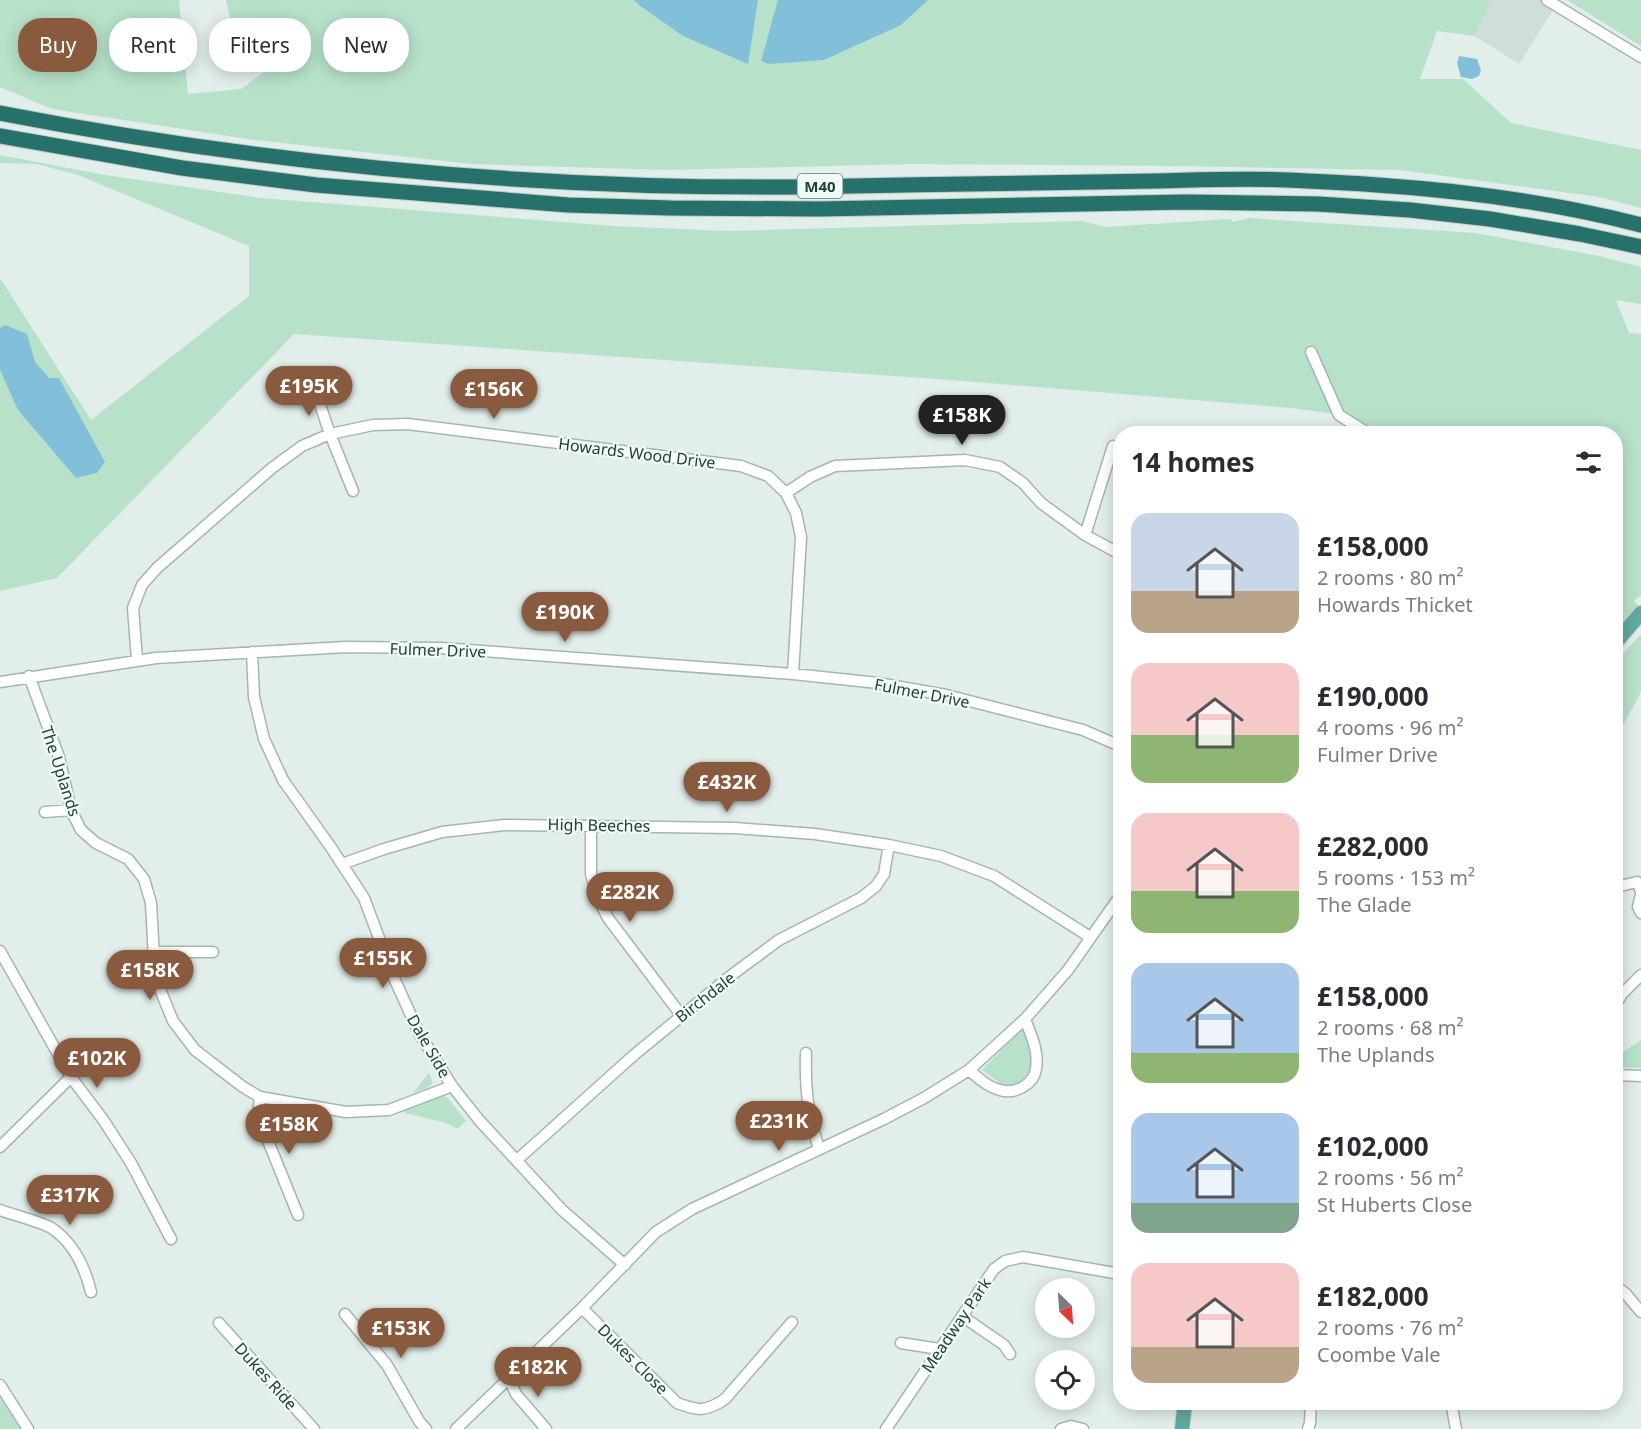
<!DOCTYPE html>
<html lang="en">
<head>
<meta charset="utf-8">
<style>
	:root { --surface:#fff; --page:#f7f7f7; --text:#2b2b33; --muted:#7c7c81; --accent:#8a5a3f }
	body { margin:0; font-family:"Noto Sans",sans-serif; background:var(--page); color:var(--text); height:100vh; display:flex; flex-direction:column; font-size:22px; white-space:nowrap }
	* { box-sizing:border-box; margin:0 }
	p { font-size:20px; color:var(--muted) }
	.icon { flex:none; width:33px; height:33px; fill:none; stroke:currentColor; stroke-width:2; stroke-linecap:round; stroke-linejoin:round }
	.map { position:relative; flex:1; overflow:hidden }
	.drawer { position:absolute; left:1113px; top:426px; width:510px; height:984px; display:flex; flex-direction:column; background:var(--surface); border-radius:24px; box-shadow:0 3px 15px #0003 }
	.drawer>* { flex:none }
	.banner { position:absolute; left:18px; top:18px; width:570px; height:54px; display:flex; gap:12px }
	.needle { width:39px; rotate:155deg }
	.fabs { position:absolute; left:1035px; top:1278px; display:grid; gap:12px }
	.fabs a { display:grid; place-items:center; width:60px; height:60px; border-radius:50%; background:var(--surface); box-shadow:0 3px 15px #0003; font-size:30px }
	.price { position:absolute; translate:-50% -51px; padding:0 14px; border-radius:21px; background:var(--accent); color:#fff; font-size:20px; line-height:39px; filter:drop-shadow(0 2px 3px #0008) }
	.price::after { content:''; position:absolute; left:50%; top:36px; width:18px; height:14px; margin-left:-9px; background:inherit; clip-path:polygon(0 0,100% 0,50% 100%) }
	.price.active { background:#222; color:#fff }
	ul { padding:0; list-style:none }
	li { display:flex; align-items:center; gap:18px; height:150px; padding:0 18px }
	li span { display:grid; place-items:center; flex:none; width:168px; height:120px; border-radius:18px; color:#555 }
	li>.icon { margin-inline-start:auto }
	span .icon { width:72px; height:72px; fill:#fffc; stroke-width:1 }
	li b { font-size:26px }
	h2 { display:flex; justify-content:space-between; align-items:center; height:72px; padding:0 18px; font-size:26px }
	.tag { padding:0 21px; border-radius:24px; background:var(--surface); box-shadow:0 3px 15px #0003; font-size:21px; line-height:54px }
	.tag.active { background:var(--accent); color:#fff }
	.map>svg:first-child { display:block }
	.built { fill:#cfded9 }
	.green { fill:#b7e1c9 }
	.water { fill:#82c0d9 }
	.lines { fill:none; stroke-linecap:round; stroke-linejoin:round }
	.minor-casing { stroke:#a3b7b2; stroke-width:13 }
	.major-casing { stroke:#c0cac8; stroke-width:16 }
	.highway-casing { stroke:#c0cac8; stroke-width:17 }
	.minor { stroke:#fff; stroke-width:10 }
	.major { stroke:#60a9a0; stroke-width:14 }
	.highway { stroke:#27716c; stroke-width:15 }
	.labels { text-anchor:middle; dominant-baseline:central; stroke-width:4.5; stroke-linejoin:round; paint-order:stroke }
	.shield { fill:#f2faf7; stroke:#5e7874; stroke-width:1.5 }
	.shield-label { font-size:15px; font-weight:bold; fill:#1f413c }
	.street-label { font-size:16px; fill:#1f413c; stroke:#f2faf7 }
</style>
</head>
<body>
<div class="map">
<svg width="1641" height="1429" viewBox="0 0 1641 1429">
	<rect width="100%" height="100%" fill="#e1eeea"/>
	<path class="built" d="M1491,0h68l-40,64 -44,-28z"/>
	<path class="green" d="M0,0h179l9,94 53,-5 37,-27 -47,-40 -5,-22h1265l-16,36 -38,-5 -17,48h43l48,44 130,27v58l-41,-11 -200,-27 -230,-4 -260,-2 -243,6 -197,-6 -222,-25 -196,-30 -52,-22z
		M1567,0h74v46z
		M0,155l105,20 156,23 351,28 114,5 356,-10 24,6 124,-8 3,3 16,-4 226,15 124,23 42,11v37l-25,-4 13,33 12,1v261l-7,6 4,4 -22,26v-197l-245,-1 -21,-17 -59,-8 -340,-28 -657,-46 -237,244 -57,13v-313l91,142 158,-124v-50l-171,-71 -41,-11 -37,-1z
		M1641,634v58l-25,46v-76z
		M1022,1029l9,5 2,5 -2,37 -9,9 -14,4 -26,-19z
		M1641,1040v28l-25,-1v-10z
		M429,1073l4,10 -6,5 -14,5z
		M442,1096l6,2 18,23 -8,8 -12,-6 -41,-10 -1,-3z
		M0,1396l21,33h-21z"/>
	<path class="water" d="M634,0h124l-10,64 -65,-28 -44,-31z
		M778,0h150l-27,25 -77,35 -55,4 -8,-3z
		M1459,56l18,3 4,11 -2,6 -7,3 -11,-2 -4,-14z
		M5,325l22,9 8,28 14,16h10l46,84 -8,11 -21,5 -58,-68 -18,-40v-42z"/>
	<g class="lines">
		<g class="minor-casing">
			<path id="minor" d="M1547,0l94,57
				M1311,352l28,63 30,19
				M315,390l15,44 23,57
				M786,493l24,-16 25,-11 130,-6 35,7 23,16 18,20 44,32 35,19
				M1085,535l28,-89
				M252,652l2,45 10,42 19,41 47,66 34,52 30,80 25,55 33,53 27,34 83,90 63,55
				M137,660l-4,-52 9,-23 15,-17 115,-100 30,-22 28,-12 43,-9 35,-1 333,42 27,10 18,17 10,20 5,24 -8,137
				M29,676l30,81 12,53 10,20 15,13 32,16 16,20 7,24 4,74 18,44 22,29 48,37 17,10 86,15 43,-2 63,-24
				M0,682l156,-24 190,-11 95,1 352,26 85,9 68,12 137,35 37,16
				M45,812l26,-2
				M591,825v49l7,24 10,20 73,97
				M342,864l42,-15 58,-17 62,-7 231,3 80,6 74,11 52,11 53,20 96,61
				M1616,887l21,-5 4,9
				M1641,894l-3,13 3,6
				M0,951l71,126 33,44 27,42 40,76
				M152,952h61
				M1616,1004l6,-10 19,-19
				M806,1053c-1,37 2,61 13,96
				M969,1070c9,8 19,17 31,20 15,5 34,-6 36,-21 3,-18 -5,-34 -11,-50
				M1616,1075l25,1
				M260,1097l-2,19 40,99
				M0,1147l71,-70
				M517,1160l117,-105 95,-78 50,-37 82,-42 15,-12 8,-12 5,-29
				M0,1210c13,5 43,12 53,19 21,15 32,38 38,63
				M1616,1286l10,8 15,18
				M582,1308l95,95c21,8 29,9 48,-4l67,-77
				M345,1314l42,51 32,56 7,8
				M962,1316l42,29 6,9
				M219,1323l95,106
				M901,1343l38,6
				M509,1379l7,15 30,35
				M0,1385l28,44
				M1451,1402l5,27
				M456,1429l126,-121 74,-76 36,-23 192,-90 40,-21 45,-28 56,-51 43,-49 52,-74
				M886,1429l108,-160 11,-8 18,-4 97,17
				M1061,1429l10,-3 12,3
				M1308,1429l2,-6 1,-21"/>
		</g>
		<g class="major-casing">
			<path id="major" d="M1616,642l25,-29
				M1182,1429l3,-27"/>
		</g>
		<g class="highway-casing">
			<path id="highway" d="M0,113c263,51 531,76 799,74 119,-2 238,-5 357,-6 44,-1 88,-3 132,-1 119,5 238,15 353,45
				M0,136l182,32 134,17 252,20 103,3 147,1 368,-7 132,2 92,6 80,9 90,15 61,13"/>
		</g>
		<use href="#minor" class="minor"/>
		<use href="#major" class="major"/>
		<use href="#highway" class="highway"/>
	</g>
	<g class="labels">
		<rect class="shield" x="797.5" y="174" width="45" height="24" rx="4.5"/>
		<g class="shield-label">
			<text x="820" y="186">M40</text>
		</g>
		<g class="street-label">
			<text transform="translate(637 453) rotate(7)">Howards Wood Drive</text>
			<text transform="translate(438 650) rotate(2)">Fulmer Drive</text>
			<text transform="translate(922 693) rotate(11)">Fulmer Drive</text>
			<text transform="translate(61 771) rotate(72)">The Uplands</text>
			<text transform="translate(599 825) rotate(1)">High Beeches</text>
			<text transform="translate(705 997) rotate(-38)">Birchdale</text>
			<text transform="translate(429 1046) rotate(60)">Dale Side</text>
			<text transform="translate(956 1325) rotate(-56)">Meadway Park</text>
			<text transform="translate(633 1359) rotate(45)">Dukes Close</text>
			<text transform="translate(266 1376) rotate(48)">Dukes Ride</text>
		</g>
	</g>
</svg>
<div class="fabs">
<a><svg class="needle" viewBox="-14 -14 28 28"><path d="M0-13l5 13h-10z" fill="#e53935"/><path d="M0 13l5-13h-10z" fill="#7c7c81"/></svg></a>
<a><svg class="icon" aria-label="locate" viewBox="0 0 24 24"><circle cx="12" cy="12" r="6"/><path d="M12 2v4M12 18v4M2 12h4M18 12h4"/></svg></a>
</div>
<b class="price" style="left:309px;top:417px">£195K</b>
<b class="price" style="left:494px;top:420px">£156K</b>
<b class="price active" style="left:962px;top:446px">£158K</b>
<b class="price" style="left:565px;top:643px">£190K</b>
<b class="price" style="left:727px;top:813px">£432K</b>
<b class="price" style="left:630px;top:923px">£282K</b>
<b class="price" style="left:383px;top:989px">£155K</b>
<b class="price" style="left:150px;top:1001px">£158K</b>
<b class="price" style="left:97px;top:1089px">£102K</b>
<b class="price" style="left:779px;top:1152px">£231K</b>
<b class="price" style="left:289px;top:1155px">£158K</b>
<b class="price" style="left:70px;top:1226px">£317K</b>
<b class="price" style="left:401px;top:1359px">£153K</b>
<b class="price" style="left:538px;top:1398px">£182K</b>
<div class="banner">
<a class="tag active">Buy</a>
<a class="tag">Rent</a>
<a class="tag">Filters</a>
<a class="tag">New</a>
</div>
<section class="drawer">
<h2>14 homes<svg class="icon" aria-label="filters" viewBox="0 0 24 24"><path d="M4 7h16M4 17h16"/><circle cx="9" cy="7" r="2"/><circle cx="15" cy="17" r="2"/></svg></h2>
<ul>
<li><span style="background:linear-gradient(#c9d6e8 65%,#b9a48a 0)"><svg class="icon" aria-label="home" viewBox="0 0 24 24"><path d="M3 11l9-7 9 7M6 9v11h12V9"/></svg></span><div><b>£158,000</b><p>2 rooms · 80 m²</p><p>Howards Thicket</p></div></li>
<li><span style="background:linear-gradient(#f6c9c9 60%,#8fb573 0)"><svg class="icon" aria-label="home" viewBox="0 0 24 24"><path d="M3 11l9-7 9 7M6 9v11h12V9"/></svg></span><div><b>£190,000</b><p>4 rooms · 96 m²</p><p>Fulmer Drive</p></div></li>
<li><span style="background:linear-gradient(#f6c9c9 65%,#8fb573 0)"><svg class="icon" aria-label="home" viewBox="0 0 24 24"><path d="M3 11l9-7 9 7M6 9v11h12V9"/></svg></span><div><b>£282,000</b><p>5 rooms · 153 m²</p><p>The Glade</p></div></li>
<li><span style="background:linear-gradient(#a9c7e8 75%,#8fb573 0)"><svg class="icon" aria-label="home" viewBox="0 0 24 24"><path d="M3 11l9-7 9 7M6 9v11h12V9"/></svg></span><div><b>£158,000</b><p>2 rooms · 68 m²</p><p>The Uplands</p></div></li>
<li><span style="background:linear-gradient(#a9c7e8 75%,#7fa58c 0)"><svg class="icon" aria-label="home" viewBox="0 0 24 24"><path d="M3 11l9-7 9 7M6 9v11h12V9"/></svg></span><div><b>£102,000</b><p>2 rooms · 56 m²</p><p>St Huberts Close</p></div></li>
<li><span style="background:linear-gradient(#f6c9c9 70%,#b9a48a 0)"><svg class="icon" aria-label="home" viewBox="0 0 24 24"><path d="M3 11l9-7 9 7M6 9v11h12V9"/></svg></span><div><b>£182,000</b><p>2 rooms · 76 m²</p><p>Coombe Vale</p></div></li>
</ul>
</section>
</div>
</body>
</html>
